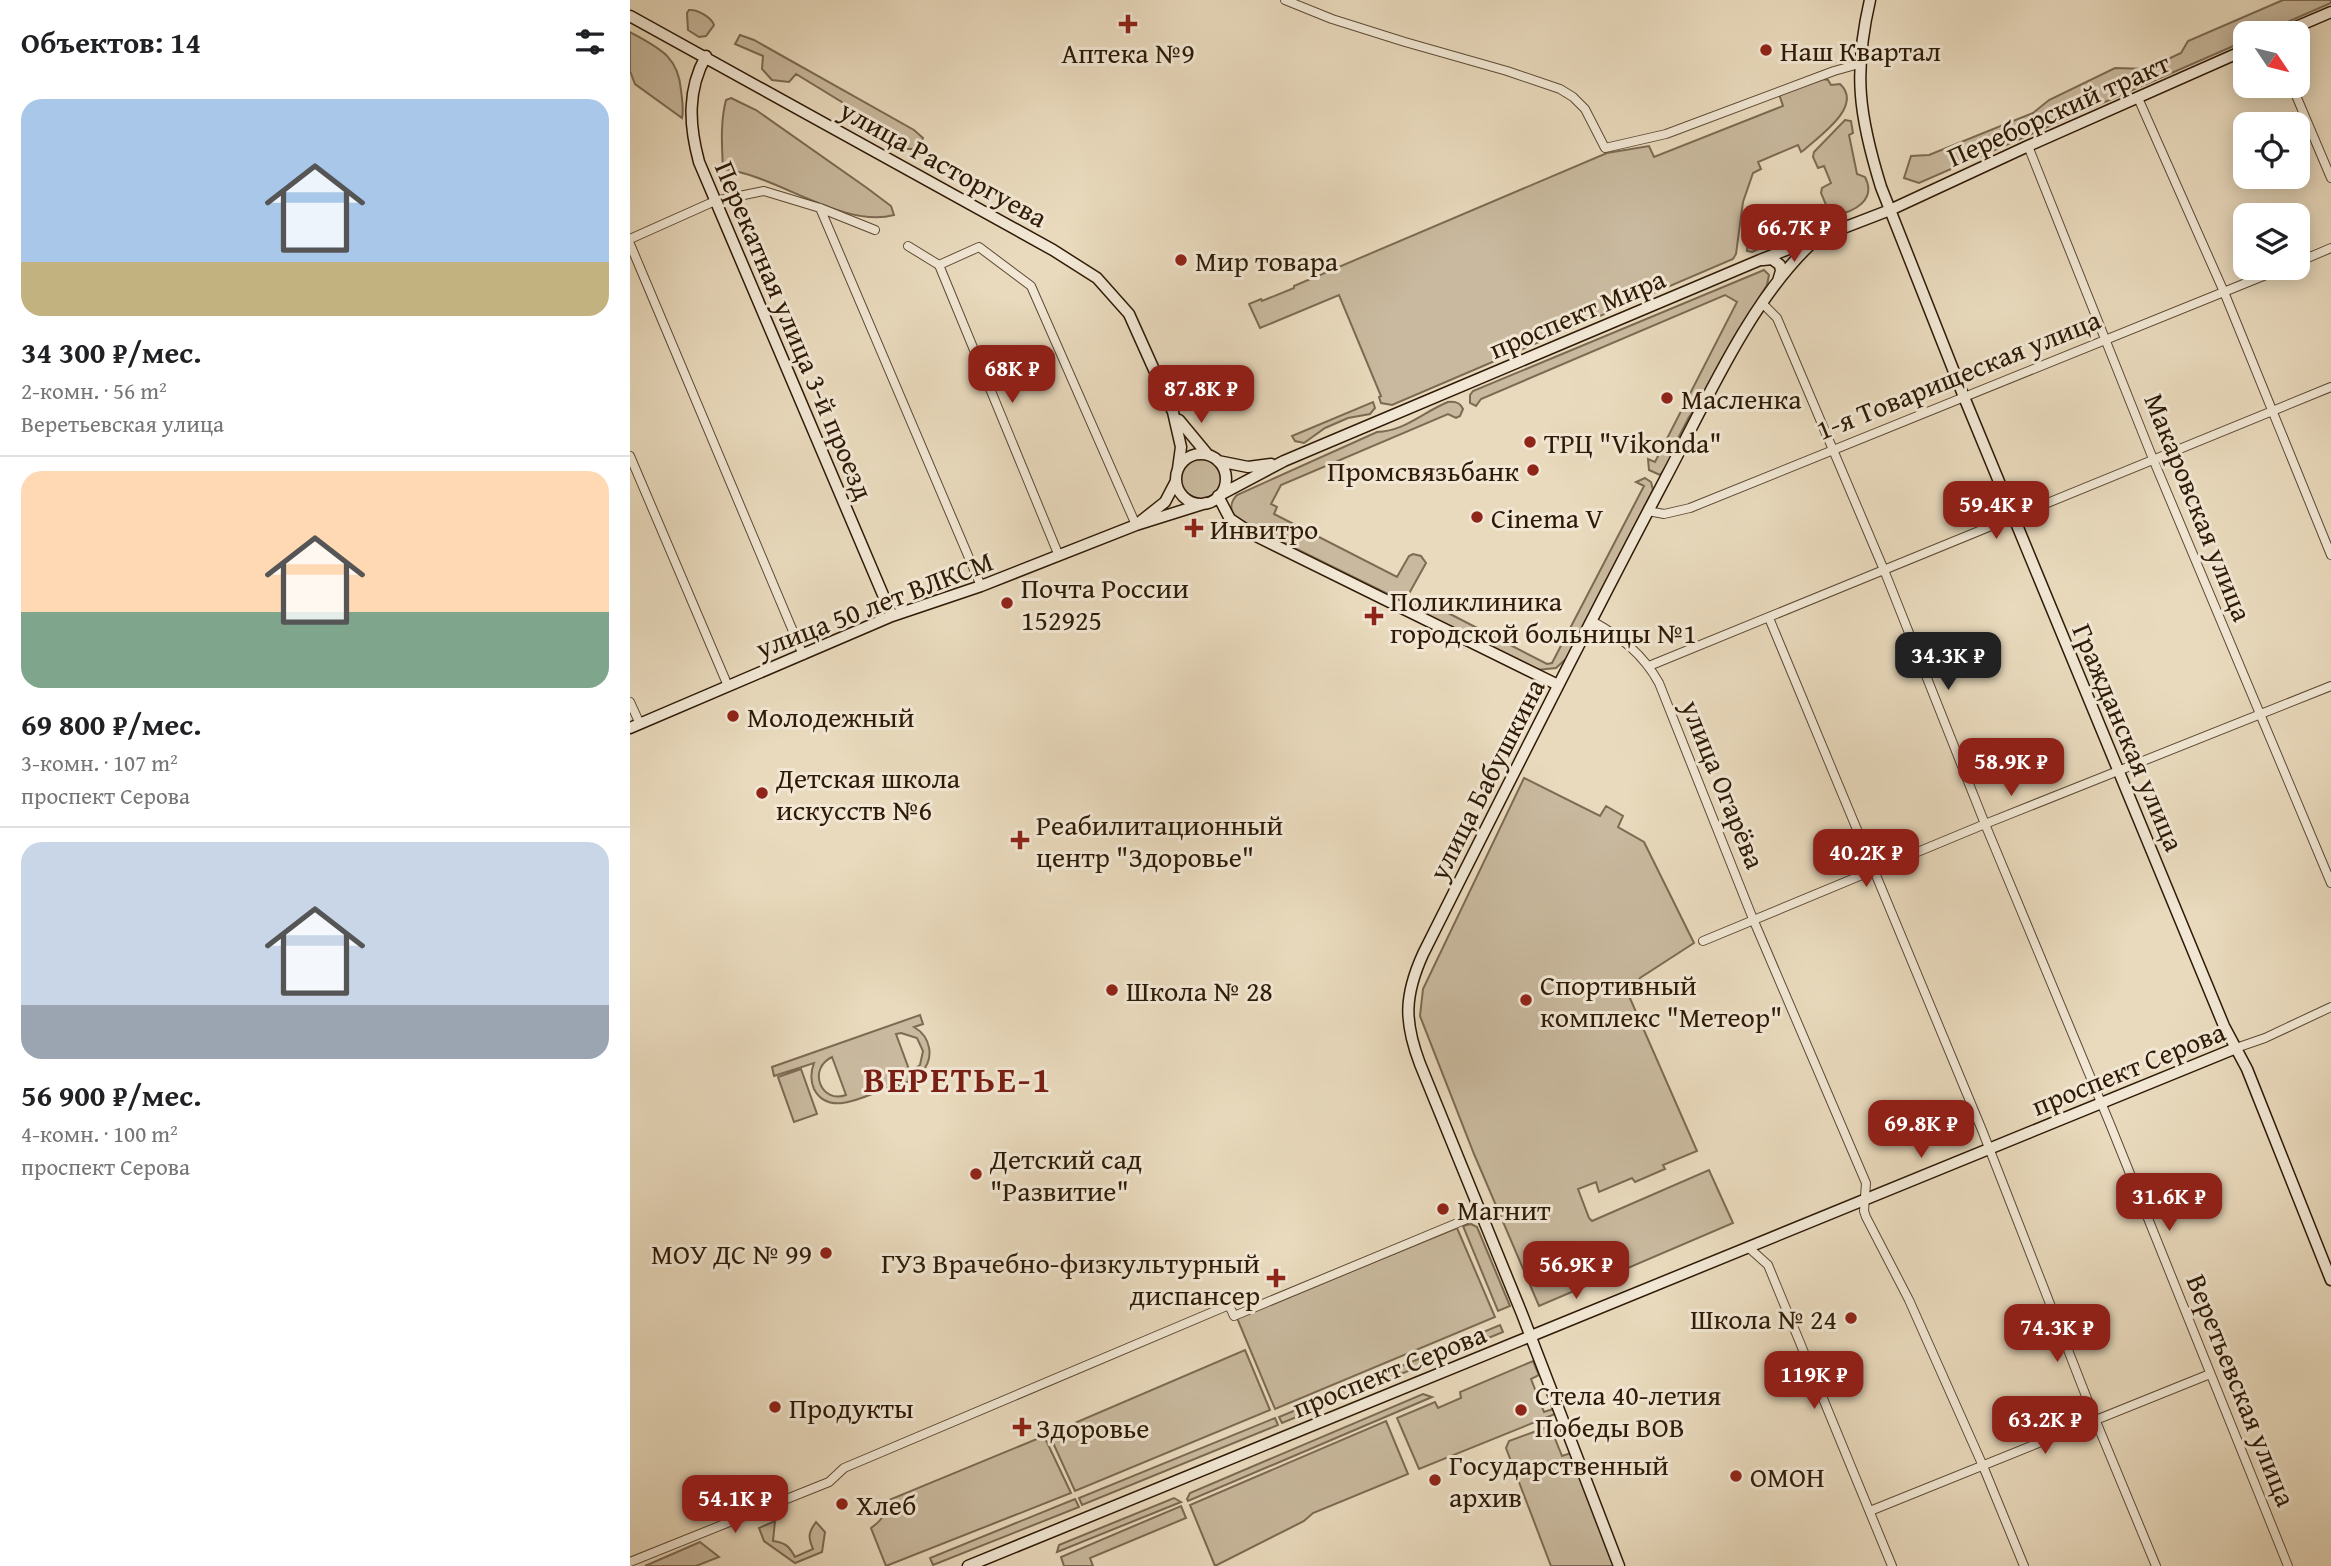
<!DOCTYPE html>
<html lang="ru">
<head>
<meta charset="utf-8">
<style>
	:root { --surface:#fff; --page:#f2f2f2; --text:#202124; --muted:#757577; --line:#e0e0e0; --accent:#8f2418 }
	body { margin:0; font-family:"Gentium Book Plus",serif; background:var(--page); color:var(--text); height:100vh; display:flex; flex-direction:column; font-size:26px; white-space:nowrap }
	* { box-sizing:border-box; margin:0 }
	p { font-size:23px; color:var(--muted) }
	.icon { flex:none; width:38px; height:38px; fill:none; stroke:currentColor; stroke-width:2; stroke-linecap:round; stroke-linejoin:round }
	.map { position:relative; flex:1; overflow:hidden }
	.drawer { display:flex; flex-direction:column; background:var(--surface); width:630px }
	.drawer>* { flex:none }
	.needle { width:46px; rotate:125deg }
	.buttons { position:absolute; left:1603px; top:21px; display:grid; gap:14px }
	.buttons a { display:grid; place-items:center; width:77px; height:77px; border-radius:14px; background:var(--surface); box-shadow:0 4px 18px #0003; font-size:35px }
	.price { position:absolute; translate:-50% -60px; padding:0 16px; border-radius:14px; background:var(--accent); color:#fff; font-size:23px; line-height:46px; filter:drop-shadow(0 2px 4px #0008) }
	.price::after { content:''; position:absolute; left:50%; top:42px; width:21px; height:16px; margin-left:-10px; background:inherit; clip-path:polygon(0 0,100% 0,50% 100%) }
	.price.on { background:#222; color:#fff }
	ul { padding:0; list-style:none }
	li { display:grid; align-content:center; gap:14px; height:371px; padding:0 21px }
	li+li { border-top:2px solid var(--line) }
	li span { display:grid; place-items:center; height:217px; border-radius:21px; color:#555 }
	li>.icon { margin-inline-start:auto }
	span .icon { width:126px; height:126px; fill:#fffc; stroke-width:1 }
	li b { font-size:30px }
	h2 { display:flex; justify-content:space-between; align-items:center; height:84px; padding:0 21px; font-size:30px }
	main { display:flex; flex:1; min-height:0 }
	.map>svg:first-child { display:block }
	.green { fill:#c9b99e; stroke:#7c6a52; stroke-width:2; fill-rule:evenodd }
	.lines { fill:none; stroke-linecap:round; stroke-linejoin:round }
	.street-casing { stroke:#5d4a34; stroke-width:10 }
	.secondary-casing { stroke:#2e1a06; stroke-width:13 }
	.street { stroke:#f1e7d4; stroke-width:8 }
	.secondary { stroke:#f1e7d4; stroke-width:10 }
	.poi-dot { fill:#8f2418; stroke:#f1e7d4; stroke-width:2.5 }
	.labels { text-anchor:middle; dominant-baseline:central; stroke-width:6; stroke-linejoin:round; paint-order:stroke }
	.poi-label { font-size:28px; fill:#2e1a06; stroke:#f1e7d4; text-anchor:start }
	.street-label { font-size:28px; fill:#2e1a06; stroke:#f1e7d4 }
	.district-label { font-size:35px; font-weight:bold; letter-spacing:2px; fill:#7a1f14; stroke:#f1e7d4 }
</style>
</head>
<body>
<main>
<section class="drawer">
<h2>Объектов: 14<svg class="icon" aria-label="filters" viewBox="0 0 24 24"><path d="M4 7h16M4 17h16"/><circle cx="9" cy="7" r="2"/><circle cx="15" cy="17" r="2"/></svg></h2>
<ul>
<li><span style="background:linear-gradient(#a9c7e8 75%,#c2b280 0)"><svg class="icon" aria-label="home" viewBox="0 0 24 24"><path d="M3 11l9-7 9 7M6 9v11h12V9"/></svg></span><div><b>34 300 ₽/мес.</b><p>2-комн. · 56 m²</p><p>Веретьевская улица</p></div></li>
<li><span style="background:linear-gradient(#ffd9b3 65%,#7fa58c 0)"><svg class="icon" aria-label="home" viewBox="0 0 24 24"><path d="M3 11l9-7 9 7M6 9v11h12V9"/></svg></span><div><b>69 800 ₽/мес.</b><p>3-комн. · 107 m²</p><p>проспект Серова</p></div></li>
<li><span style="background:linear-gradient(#c9d6e8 75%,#9aa5b1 0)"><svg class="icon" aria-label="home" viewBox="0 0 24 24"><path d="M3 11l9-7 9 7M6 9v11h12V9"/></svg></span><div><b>56 900 ₽/мес.</b><p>4-комн. · 100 m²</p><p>проспект Серова</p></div></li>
</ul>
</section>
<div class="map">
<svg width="1701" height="1566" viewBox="0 0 1701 1566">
	<rect width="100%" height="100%" fill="#e9dabd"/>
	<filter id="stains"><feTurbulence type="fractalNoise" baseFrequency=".00286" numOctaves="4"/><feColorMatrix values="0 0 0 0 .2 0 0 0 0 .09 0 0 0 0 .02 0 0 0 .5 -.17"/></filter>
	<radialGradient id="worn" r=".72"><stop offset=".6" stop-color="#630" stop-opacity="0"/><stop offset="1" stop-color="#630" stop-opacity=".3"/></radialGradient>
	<path class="green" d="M1653,0h48v3l-69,30h-17v8l-326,142 -15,-5 7,-22 18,-1 104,-42 16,-13 66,-32 32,1 34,-16 7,-12z
		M59,10c8,-1 22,7 25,15l-8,11 -7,1 -11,-7 -1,-17z
		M0,32c28,16 48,23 51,58 1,10 3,19 1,28l-47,-34 -5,-13z
		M110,35l14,5 160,90 9,8 -5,11h-13l-25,-15 -17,-19 -67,-41 -7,8 -17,-2 -10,-11 1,-13 -28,-12z
		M1193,79l5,1 3,5 9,-1c24,22 -21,52 -36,66l-3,2 -3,-7 -40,17 3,7 -8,4 -10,29 -7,52 -3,5 -341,146 -11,-2 -2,-6 2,-1 -42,-101 -79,33 -11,-24 12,-5 1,2 32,-13v-2l313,-133 42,-7 5,11 129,-51 -4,-12z
		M101,98l25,12 111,78 24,18 3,9c-51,14 -117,-40 -171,-46 -1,-23 -3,-46 3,-69z
		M1215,120l6,1 2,12 -4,2 8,39 8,3c12,23 -11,35 -30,38l-6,-3 -8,-19 1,-5 9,-5 -7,-17 -6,2 -5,-11 1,-5z
		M1180,205l6,4 4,12 -3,3 -65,28 -5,-1 1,-16 2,-5z
		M1134,270l5,5 -2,10 -35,56 -28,56 -15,20 -14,27 -4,16 -11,15 -11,-5 -1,-11 7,3 82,-160 -12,-7 -244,104 -5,7 -6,-3v-8l3,-4z
		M743,402l2,6 -5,6 -22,4 -23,10 -21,15 -9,-2 -3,-5z
		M818,402c7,-1 12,0 15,7l-3,7 -4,2 -8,-4 -167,71 -10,19 6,3 -3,7 123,63 12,-21 4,-2 8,2 5,7 -20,36 -4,2 -164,-81c-8,-8 -9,-17 -1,-25l140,-63c28,-1 46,-20 71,-30z
		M550 479a21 21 0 1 1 42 0a21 21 0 1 1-42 0Z
		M1015,478l6,4 2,8 -85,167 -12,11 -19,2 -120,-60 -1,-5 3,-7 128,66 5,-1 92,-177 -8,-4z
		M894,778l76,38 6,-10 17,10 -5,11 26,15 50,101 -54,35 -11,18 68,155 -34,14 2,4 -30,13 -3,-4 -33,14 -3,-10 -18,7 11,29 3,3 117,-51 24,53 -194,83 -65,-152 -54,-138 3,-27z
		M290,1015l3,9 -9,3c17,10 21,31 7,46 -9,10 -26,13 -39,17 -21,8 -54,26 -68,-1 -4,-9 -3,-18 0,-26l-40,13 -2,-9zM271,1033l16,5 6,13 -3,14 -10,7 -14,-38zM202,1057l14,38c-25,9 -39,-26 -14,-38z
		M171,1069l16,45 -23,8 -16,-45z
		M841,1224l6,3 33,79 -12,5 -35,-85z
		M827,1228l38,89 -220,92 -38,-91z
		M870,1325l3,7 -221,91 -3,-6z
		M615,1350l25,60 -195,81 -26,-57z
		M903,1361l6,14 -8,4 13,33 9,-3 2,5 -136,55 -22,-51 38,-16 3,6 23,-10 -1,-6z
		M793,1394l9,3 -244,104 -1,-2 3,-6z
		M645,1418l3,7 -196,80 -3,-7z
		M756,1421l22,53 -95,39 -9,8 -89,45 -25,-61z
		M920,1426l12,30 9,-3 44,113h-64l-45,-118 3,-7z
		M414,1436l27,57 -185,73 -15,-38c11,-8 15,-13 13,-26z
		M544,1498l7,4 -124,50 2,-7z
		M445,1499l4,8 -146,58 -3,-7z
		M551,1506l5,12 -96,40 3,8h-29l-3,-9z
		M145,1521l-2,20c13,2 16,5 22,16l18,-8c-5,-12 -5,-16 3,-27l9,10 -3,20 -27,11 -31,-22 -5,-13z
		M70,1542l19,15 -23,9h-51z"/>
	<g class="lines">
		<g class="street-casing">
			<path id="street" d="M655,0l47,19 73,23 102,29 53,18 13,8 12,12 20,39 61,-14 168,-63 25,-7
				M1662,86l39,92
				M1508,98l86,194 107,263
				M1398,146l125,313 178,424
				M190,208l161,378
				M0,239l85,-38 49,-10 56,17 55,22
				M0,244l173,411
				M278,246l31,19
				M1668,262l33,-14
				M309,265l40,-18 52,39 105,239
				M309,265l120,291
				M1133,304l14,14 107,252 101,254 125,300 178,442
				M0,456l98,230
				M1018,511l16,3 26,-6 593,-240
				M1139,618l213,512 113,289 61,147
				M962,621c29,16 51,33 67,62l94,236 113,264 -2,28 2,6 43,83 74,166 41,100
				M1019,666l682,-279
				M0,702l10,22
				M1073,941l282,-117 346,-138
				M1606,1048l29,-10 66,-31
				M1118,1247l20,18 124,301
				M1240,1511l340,-137
				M0,1562l199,-80 15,-14 378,-160 7,-3 5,11 245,-102"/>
		</g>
		<g class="secondary-casing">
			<path id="secondary" d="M1240,0c-17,73 -11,116 11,187l83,210 260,629 23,43 84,211
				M0,16l423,234 44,28 32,36 44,98 8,35 -3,22
				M1652,33l49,-21
				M76,56c-19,34 -17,69 -7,106l193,454
				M1133,260l9,-1 8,6 1,6 -3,10
				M549,420l29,35
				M546 479a25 25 0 1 1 50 0a25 25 0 1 1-50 0Z
				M588,461l30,6 23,-3
				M511,521l24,-19 11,-21
				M928,685l-304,-150 -24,-16 -12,-23 66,-35 476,-201 130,-50 138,-64 217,-96
				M0,728l262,-112 89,-30 155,-61 70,-22
				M338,1566l1268,-518
				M989,1566l-97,-252 -102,-250c-16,-42 -16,-68 3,-110 79,-158 158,-316 241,-473 41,-77 85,-179 148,-238"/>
		</g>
		<use href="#street" class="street"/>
		<use href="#secondary" class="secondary"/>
	</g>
	<g class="poi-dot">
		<path d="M494.5 13.5h7v7h7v7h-7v7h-7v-7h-7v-7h7z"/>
		<circle cx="1136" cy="50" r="7"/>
		<circle cx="551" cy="260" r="7"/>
		<circle cx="1037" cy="398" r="7"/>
		<circle cx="900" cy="442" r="7"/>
		<circle cx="903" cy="470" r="7"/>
		<circle cx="847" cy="517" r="7"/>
		<path d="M560.5 517.5h7v7h7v7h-7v7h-7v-7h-7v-7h7z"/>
		<circle cx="377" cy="603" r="7"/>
		<path d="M740.5 605.5h7v7h7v7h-7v7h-7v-7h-7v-7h7z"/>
		<circle cx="103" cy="716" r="7"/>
		<circle cx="132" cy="793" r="7"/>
		<path d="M386.5 829.5h7v7h7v7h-7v7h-7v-7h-7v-7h7z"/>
		<circle cx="482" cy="990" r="7"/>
		<circle cx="896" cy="1000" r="7"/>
		<circle cx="346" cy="1174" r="7"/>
		<circle cx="813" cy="1209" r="7"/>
		<circle cx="196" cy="1253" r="7"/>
		<path d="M642.5 1267.5h7v7h7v7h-7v7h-7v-7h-7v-7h7z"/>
		<circle cx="1221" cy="1318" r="7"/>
		<circle cx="145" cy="1407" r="7"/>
		<circle cx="891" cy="1410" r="7"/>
		<path d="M388.5 1416.5h7v7h7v7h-7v7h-7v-7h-7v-7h7z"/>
		<circle cx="1106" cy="1476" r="7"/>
		<circle cx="805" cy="1480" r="7"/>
		<circle cx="212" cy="1504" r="7"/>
	</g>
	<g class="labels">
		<g class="poi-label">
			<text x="1150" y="50">Наш Квартал</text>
			<text x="498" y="52" text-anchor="middle">Аптека №9</text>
			<text x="565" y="260">Мир товара</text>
			<text x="1051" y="398">Масленка</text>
			<text x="914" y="442">ТРЦ "Vikonda"</text>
			<text x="889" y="470" text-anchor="end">Промсвязьбанк</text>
			<text x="861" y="517">Cinema V</text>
			<text x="580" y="528">Инвитро</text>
			<text x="391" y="587">Почта России<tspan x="391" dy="32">152925</tspan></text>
			<text x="760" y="600">Поликлиника<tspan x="760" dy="32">городской больницы №1</tspan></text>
			<text x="117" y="716">Молодежный</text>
			<text x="146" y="777">Детская школа<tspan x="146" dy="32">искусств №6</tspan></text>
			<text x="406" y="824">Реабилитационный<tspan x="406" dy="32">центр "Здоровье"</tspan></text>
			<text x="910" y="984">Спортивный<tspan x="910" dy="32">комплекс "Метеор"</tspan></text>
			<text x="496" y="990">Школа № 28</text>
			<text x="360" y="1158">Детский сад<tspan x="360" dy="32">"Развитие"</tspan></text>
			<text x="827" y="1209">Магнит</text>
			<text x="182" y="1253" text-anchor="end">МОУ ДС № 99</text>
			<text x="630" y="1262" text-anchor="end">ГУЗ Врачебно-физкультурный<tspan x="630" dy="32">диспансер</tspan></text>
			<text x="1207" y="1318" text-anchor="end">Школа № 24</text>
			<text x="905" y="1394">Стела 40-летия<tspan x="905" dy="32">Победы ВОВ</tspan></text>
			<text x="159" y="1407">Продукты</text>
			<text x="406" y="1427">Здоровье</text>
			<text x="819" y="1464">Государственный<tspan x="819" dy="32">архив</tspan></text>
			<text x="1120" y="1476">ОМОН</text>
			<text x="226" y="1504">Хлеб</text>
		</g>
		<g class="street-label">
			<text transform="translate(1428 109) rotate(-24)">Переборский тракт</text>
			<text transform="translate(314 163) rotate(29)">улица Расторгуева</text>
			<text transform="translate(947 313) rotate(-23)">проспект Мира</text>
			<text transform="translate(165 330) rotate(67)">Перекатная улица 3-й проезд</text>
			<text transform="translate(1328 374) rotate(-22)">1-я Товарищеская улица</text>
			<text transform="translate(1569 507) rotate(68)">Макаровская улица</text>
			<text transform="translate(244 604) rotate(-21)">улица 50 лет ВЛКСМ</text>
			<text transform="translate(1499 737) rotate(67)">Гражданская улица</text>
			<text transform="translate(856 779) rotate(-63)">улица Бабушкина</text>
			<text transform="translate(1094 784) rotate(68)">улица Огарёва</text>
			<text transform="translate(1498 1068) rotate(-22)">проспект Серова</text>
			<text transform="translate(759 1370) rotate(-22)">проспект Серова</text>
			<text transform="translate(1612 1390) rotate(68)">Веретьевская улица</text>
		</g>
		<g class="district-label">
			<text x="328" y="1079">ВЕРЕТЬЕ-1</text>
		</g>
	</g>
	<rect width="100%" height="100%" filter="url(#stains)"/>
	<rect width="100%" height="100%" fill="url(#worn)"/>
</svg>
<div class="buttons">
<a><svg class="needle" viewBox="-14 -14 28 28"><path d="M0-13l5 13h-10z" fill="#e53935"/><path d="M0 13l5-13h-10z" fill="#757577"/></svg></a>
<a><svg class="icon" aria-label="locate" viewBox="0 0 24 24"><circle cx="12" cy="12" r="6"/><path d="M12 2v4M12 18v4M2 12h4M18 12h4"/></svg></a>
<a><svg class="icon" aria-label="layers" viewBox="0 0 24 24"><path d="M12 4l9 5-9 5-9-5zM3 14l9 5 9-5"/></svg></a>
</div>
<b class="price" style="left:1164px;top:264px">66.7K ₽</b>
<b class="price" style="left:382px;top:405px">68K ₽</b>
<b class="price" style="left:571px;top:425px">87.8K ₽</b>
<b class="price" style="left:1366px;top:541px">59.4K ₽</b>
<b class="price on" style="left:1318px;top:692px">34.3K ₽</b>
<b class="price" style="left:1381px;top:798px">58.9K ₽</b>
<b class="price" style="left:1236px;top:889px">40.2K ₽</b>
<b class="price" style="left:1291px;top:1160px">69.8K ₽</b>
<b class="price" style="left:1539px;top:1233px">31.6K ₽</b>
<b class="price" style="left:946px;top:1301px">56.9K ₽</b>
<b class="price" style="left:1427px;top:1364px">74.3K ₽</b>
<b class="price" style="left:1184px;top:1411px">119K ₽</b>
<b class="price" style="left:1415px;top:1456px">63.2K ₽</b>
<b class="price" style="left:105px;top:1535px">54.1K ₽</b>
</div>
</main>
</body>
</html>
